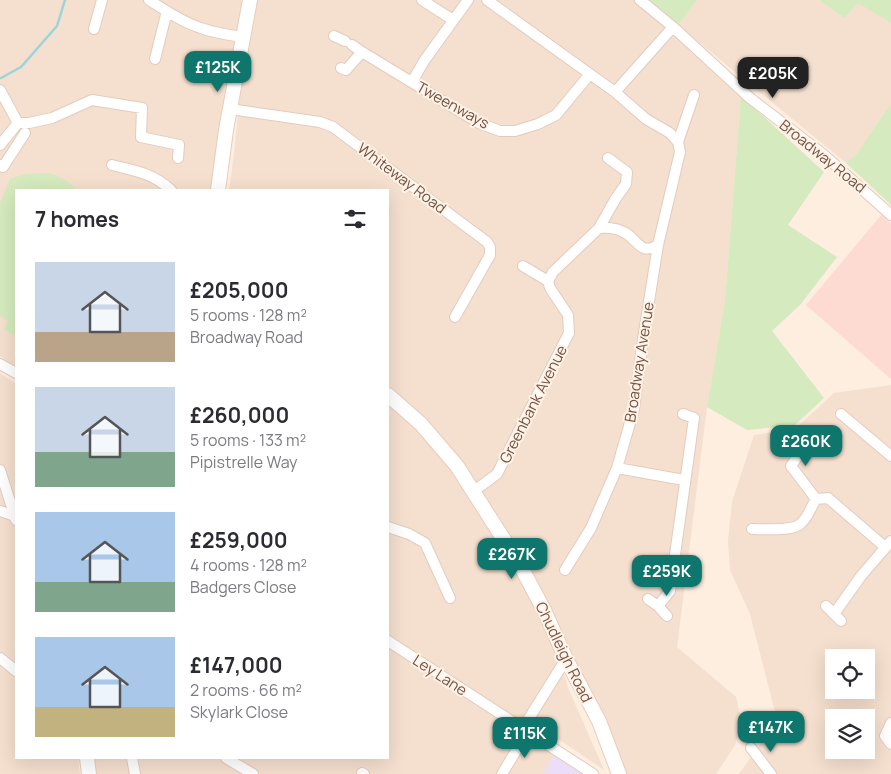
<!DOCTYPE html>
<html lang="en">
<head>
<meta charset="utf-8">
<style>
	:root { --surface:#fff; --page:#f2f2f3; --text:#2b2b33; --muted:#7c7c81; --accent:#0f766e }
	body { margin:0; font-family:Manrope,sans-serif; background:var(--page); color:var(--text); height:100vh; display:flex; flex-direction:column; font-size:19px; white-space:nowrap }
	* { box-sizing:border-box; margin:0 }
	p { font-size:16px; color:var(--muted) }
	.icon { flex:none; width:28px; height:28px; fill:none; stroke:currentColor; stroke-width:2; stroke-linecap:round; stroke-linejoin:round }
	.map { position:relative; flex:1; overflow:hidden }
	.details { position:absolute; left:15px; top:189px; width:374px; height:570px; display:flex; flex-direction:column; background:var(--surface); border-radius:0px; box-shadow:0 5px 20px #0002 }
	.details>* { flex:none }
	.buttons { position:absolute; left:825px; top:649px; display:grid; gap:10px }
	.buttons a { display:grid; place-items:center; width:50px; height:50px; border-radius:0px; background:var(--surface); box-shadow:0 5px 20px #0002; font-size:25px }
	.price { position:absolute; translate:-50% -42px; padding:0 11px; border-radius:10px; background:var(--accent); color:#fff; font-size:16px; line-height:32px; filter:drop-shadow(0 1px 2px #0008) }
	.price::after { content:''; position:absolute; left:50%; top:30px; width:15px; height:11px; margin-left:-8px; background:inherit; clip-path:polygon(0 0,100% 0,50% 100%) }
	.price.current { background:#222; color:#fff }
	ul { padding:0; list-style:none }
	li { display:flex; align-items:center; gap:15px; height:125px; padding:0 20px }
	li span { display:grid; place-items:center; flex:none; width:140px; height:100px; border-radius:0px; color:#555 }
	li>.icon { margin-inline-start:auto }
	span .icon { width:60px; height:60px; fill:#fffc; stroke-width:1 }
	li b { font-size:21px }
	h2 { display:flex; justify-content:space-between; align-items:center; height:60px; padding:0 20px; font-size:21px }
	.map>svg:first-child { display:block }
	.residential { fill:#f5dfce; fill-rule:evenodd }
	.commercial { fill:#fedbd2 }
	.education { fill:#ecddf9 }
	.green { fill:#d5eabe }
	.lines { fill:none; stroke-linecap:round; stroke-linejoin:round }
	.stream { stroke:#9ad6d9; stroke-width:2.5 }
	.minor-casing { stroke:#e3cbbe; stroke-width:12 }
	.secondary-casing { stroke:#e8ccbb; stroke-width:16 }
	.minor { stroke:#fff; stroke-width:10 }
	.secondary { stroke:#fff; stroke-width:14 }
	.labels { text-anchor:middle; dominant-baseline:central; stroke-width:4; stroke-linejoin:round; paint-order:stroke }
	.street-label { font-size:15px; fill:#745246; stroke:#fff3e6 }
</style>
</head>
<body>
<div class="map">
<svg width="891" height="774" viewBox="0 0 891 774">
	<rect width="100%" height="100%" fill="#fdeedf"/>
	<path class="residential" d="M0,0h244l-32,190h-196v178l-16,-12z
		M253,0h383l105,96 -16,204 -18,107 -30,240 59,50 6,26 -7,22 -19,29h-92l-20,-58 -140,-248 -53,-62 -23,-17v-199h-159l5,-36 9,-90z
		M697,0h122l25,18 13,-16 34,21v80l-36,53 -9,7 -168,-138z
		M0,373l16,11v374h62l2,16h-80z
		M891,385v389h-152l38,-54 -27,-106 -20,-44 -2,-29 4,-39 22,-67 41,-6 39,-36zM834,658h32v32h-32zM834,718h32v32h-32z
		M388,404l18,15 33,35 28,37 58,92 27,56 17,51 35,80 -50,-34v20l-11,18h-450l-1,-16h296z"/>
	<path class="commercial" d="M882,214l9,10v155l-85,-74z"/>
	<path class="education" d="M554,756l10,4 20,14h-41z"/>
	<path class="green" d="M645,0h52l-19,25z
		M819,0h72v23l-33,-20 -14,15z
		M741,96l83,76 -36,53 49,32 -37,48 -28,26 52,67 -29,27 -48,5 -40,-23 18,-107z
		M891,103v102l-45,-42 9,-7z
		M50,173l17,8 10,9h-61v147l-12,-8 4,-8 -8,-5v-113l10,-24 14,-5z"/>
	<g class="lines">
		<path class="stream" d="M1,78l20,-11 36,-41 8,-26"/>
		<g class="minor-casing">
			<path id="minor" d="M149,0c16,10 33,22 52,28 13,5 28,7 42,9
				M422,0l31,20
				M487,0l128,92 58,-65
				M640,0l33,27 77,71 74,57 67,60
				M94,29l8,-29
				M334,36l11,5
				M352,45l10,7
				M155,59l12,-48
				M341,68l5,2 16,-18 117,71 21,8h15l23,-7 18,-9 34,-41
				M412,82l12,-21 44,-61
				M0,90l18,33 -18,22
				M615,92l31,27 24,14 8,9
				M230,109l90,13 13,5 154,115 3,5v8l-35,62
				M18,123h11l23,-5 40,-18 50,8 -1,29 38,8 -1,13
				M0,165l3,2 22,-34
				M112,165c24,6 40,8 59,25
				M599,228c11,-1 19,0 28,6 12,8 14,21 31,11
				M548,281l5,-9 46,-44 17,-30 10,-14 1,-12 -19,-14
				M0,364l16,9
				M841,414l50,42
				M803,448l-12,18 25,33
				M617,468l67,12
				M0,470l16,50
				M474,491l23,-17 72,-141 -1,-18 -18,-27 -2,-7 -25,-15
				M0,511l15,5
				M388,527l21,7 16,9 25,55
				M752,529c11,0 38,2 47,-4 8,-5 12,-18 17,-26l12,-1 57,49
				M565,570l26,-42 26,-60 17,-59 9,-70 15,-94 22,-93 -2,-10 16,-47
				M648,599l10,7 9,10
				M658,606l12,-15 24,-173 -11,-4
				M826,606l15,15
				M834,614l27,-38 30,-35
				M388,641l205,133
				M0,658l16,13
				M891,723l-6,13 6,8
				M523,728l43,-69
				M751,748l20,26
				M132,758l3,16
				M226,758l27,16
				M362,773l2,1
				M502,774l26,-43"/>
		</g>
		<g class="secondary-casing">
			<path id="secondary" d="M218,190l8,-60 24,-130
				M388,395l33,29 36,42 63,99 24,45 22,49 33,62 20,53
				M87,758l2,16"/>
		</g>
		<use href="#minor" class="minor"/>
		<use href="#secondary" class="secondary"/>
	</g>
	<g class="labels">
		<g class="street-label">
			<text transform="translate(453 105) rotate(29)">Tweenways</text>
			<text transform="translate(823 156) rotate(39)">Broadway Road</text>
			<text transform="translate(402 178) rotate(37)">Whiteway Road</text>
			<text transform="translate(639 362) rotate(-81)">Broadway Avenue</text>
			<text transform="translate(533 404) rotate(-63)">Greenbank Avenue</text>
			<text transform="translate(564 652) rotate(64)">Chudleigh Road</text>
			<text transform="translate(440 675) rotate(33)">Ley Lane</text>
		</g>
	</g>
</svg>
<div class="buttons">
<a><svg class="icon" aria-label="locate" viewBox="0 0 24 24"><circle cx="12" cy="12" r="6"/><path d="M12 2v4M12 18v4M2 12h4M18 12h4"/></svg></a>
<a><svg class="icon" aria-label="layers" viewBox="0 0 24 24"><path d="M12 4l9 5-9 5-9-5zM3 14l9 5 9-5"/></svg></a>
</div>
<b class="price" style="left:218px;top:93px">£125K</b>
<b class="price current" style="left:773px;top:99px">£205K</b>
<b class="price" style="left:806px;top:467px">£260K</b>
<b class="price" style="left:512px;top:580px">£267K</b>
<b class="price" style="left:667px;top:597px">£259K</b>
<b class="price" style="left:771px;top:753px">£147K</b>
<b class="price" style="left:525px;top:759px">£115K</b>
<section class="details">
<h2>7 homes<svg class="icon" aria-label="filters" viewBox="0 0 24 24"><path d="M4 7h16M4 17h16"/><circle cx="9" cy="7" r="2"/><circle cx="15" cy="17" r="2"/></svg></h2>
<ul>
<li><span style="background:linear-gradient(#c9d6e8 70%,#b9a48a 0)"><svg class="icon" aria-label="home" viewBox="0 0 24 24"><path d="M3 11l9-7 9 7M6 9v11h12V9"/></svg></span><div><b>£205,000</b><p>5 rooms · 128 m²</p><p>Broadway Road</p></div></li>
<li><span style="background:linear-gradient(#c9d6e8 65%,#7fa58c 0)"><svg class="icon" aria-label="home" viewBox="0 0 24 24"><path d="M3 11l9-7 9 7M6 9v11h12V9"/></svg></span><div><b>£260,000</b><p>5 rooms · 133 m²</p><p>Pipistrelle Way</p></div></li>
<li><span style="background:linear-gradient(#a9c7e8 70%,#7fa58c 0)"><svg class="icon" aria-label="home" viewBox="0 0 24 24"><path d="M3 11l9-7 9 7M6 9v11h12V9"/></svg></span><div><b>£259,000</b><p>4 rooms · 128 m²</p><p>Badgers Close</p></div></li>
<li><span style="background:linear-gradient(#a9c7e8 70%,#c2b280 0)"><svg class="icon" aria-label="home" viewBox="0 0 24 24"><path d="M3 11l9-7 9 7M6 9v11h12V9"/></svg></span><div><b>£147,000</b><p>2 rooms · 66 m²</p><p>Skylark Close</p></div></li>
</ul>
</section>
</div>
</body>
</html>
